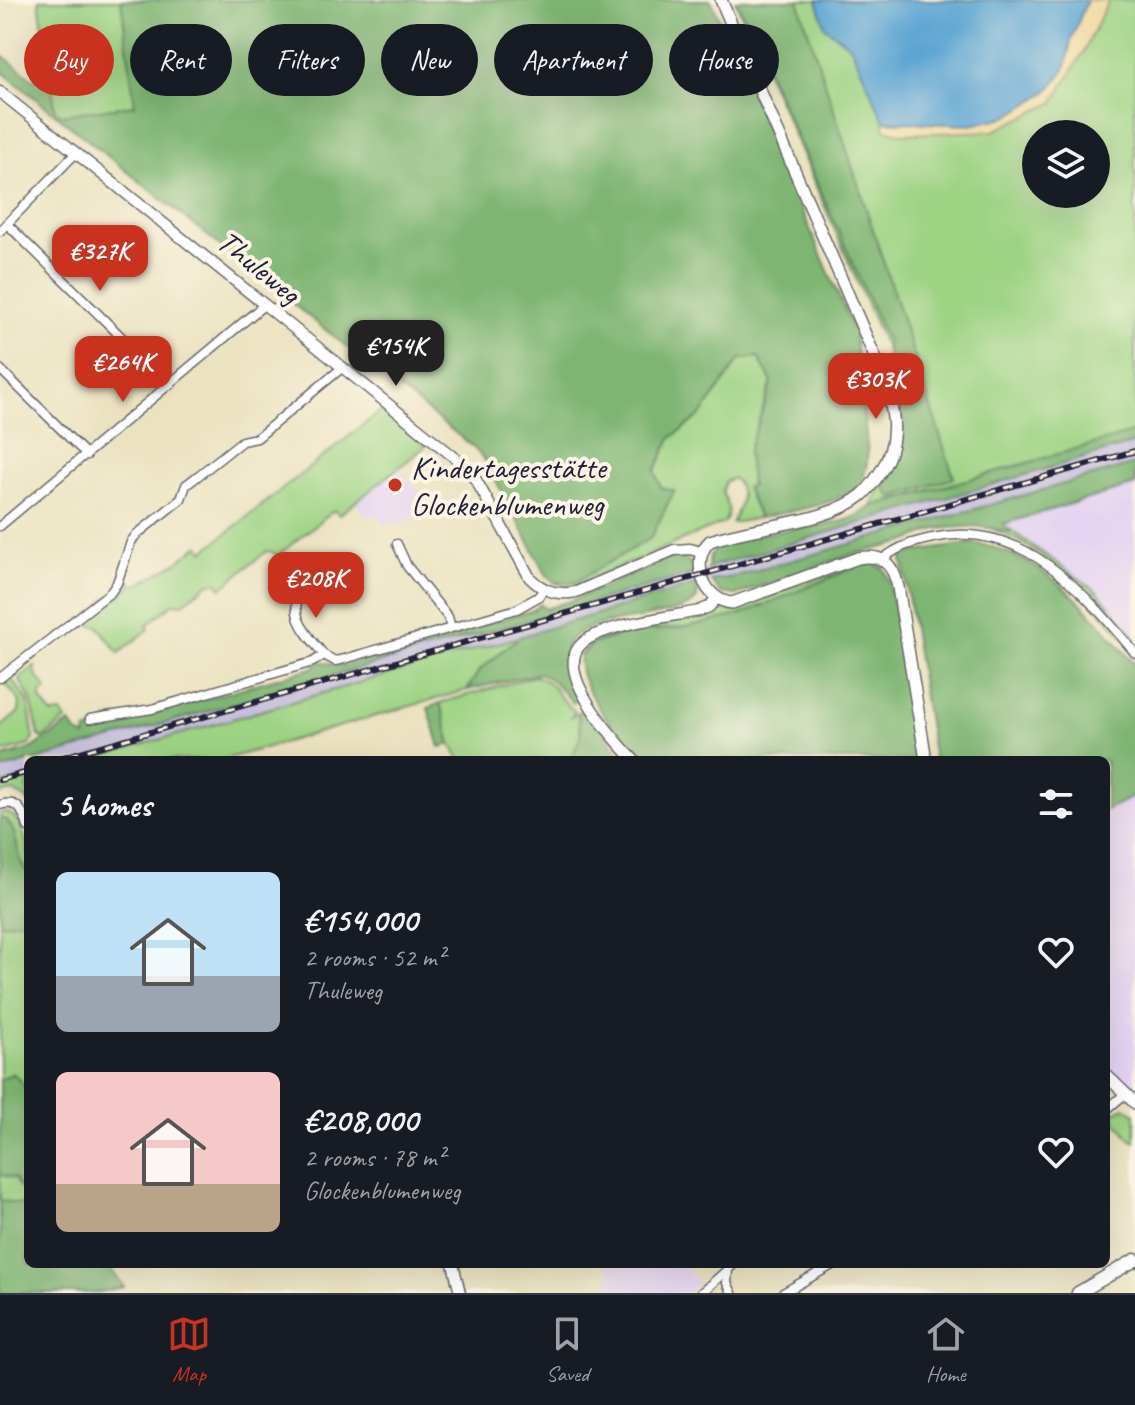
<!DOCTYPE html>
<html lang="en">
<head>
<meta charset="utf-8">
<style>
	:root { --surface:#171b24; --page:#20242c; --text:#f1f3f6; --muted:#9ea1a6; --line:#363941; --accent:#c8321e }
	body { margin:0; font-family:Caveat,sans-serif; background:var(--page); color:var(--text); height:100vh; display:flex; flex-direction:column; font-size:30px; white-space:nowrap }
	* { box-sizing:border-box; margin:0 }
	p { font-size:26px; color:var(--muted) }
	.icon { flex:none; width:44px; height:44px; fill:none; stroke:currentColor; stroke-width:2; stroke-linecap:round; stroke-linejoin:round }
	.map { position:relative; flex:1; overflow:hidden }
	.details { position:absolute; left:24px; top:756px; width:1086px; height:512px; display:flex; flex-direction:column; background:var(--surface); border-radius:12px; box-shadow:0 8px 32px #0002 }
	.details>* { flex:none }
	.hud { position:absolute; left:24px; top:24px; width:1088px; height:72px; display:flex; gap:16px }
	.tools { position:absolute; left:1022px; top:120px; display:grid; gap:16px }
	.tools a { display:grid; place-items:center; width:88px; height:88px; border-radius:50%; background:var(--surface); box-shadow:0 8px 32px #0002; font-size:40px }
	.price { position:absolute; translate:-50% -68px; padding:0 18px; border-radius:16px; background:var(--accent); color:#fff; font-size:26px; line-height:52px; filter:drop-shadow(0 2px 4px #0008) }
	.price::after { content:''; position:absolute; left:50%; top:48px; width:24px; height:18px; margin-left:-12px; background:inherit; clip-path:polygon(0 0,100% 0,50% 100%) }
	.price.selected { background:#222; color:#fff }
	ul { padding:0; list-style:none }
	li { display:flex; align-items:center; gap:24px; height:200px; padding:0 32px }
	li span { display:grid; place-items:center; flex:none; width:224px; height:160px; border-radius:12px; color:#555 }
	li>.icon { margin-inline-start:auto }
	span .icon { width:96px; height:96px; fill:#fffc; stroke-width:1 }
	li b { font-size:34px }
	h2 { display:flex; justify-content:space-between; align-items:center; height:96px; padding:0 32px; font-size:34px }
	.chip { padding:0 28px; border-radius:36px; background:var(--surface); box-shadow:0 8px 32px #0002; font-size:28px; line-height:72px }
	.chip.selected { background:var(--accent); color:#fff }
	.dock { display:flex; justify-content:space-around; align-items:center; height:112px; border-top:2px solid var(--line); background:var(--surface); font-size:22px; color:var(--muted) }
	.dock a { display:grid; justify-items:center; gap:4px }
	.dock .selected { color:var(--accent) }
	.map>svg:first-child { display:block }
	.built { fill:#e4d3f2 }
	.industrial { fill:#c6c0da }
	.green { fill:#9ed384; stroke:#607a60; stroke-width:2; fill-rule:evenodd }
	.forest { fill:#7eb572; stroke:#506c56; stroke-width:2 }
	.sand { fill:#eeda9e; stroke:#887e6c; stroke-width:2 }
	.water { fill:#5ca4d3; stroke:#3f6387; stroke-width:2 }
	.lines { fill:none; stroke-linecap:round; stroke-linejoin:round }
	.minor-casing { stroke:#68656a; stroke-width:11 }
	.tertiary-casing { stroke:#68656a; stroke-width:13 }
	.secondary-casing { stroke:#68656a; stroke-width:14 }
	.primary-casing { stroke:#68656a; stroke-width:15 }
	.minor { stroke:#fff; stroke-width:8 }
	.tertiary { stroke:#fff; stroke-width:10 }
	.secondary { stroke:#fff; stroke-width:11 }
	.primary { stroke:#fff; stroke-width:12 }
	.rail-casing { stroke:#22223b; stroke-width:6 }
	.rail { stroke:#fcf5e5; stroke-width:3; stroke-dasharray:9; stroke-linecap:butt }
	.poi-dot { fill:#c8321e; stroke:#fcf5e5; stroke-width:3 }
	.labels { text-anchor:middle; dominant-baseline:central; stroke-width:8; stroke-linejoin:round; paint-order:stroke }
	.street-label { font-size:32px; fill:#22223b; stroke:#fcf5e5 }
	.poi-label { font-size:32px; fill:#22223b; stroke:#fcf5e5; text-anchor:start }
</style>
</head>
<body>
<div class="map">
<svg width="1135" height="1293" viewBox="0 0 1135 1293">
	<rect width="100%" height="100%" fill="#fcf5e5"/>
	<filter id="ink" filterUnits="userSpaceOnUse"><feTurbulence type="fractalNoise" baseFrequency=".0125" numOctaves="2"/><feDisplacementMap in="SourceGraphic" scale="16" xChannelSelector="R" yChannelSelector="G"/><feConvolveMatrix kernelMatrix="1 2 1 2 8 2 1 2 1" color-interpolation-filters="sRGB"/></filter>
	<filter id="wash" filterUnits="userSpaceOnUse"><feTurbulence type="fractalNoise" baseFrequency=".006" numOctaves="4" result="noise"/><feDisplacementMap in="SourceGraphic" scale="32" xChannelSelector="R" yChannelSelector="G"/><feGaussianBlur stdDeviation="1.8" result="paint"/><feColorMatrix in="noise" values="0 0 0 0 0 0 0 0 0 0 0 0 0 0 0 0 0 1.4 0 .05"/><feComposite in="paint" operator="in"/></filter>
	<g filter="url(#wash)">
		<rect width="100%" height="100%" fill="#eae2c0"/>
		<path class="built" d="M399,467l28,35 -24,22 -6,-2 -12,4 -10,-13 -7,5 -13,-16z
			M1135,485v152l-37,-45 -96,-68z
			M1135,796v297l-29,-29v-254z
			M606,1264h76l17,20 -12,9h-76z"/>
		<path class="industrial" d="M1135,443v21l-402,113 -22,4 -622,179h-53l671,-190 6,-4z
			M28,762v15l-28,8v-15z"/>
		<path class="green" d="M39,0h82l15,105 -75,10 -6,-4z
			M735,0h400v434l-264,72c34,-60 36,-80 14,-145l4,-6zM1036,134h60v60h-60z
			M758,357l14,25 -24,70 3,33 -5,3 13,30 -27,5c8,-16 15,-30 1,-45l-8,4 -3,10c6,11 9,19 3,30l-148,63 -15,1 -8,-4h21l99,-90 -13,-4 -6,-17 16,-33 30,-23 39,-56z
			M381,411l45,35 -87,69 -5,-5 -57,46 -4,-4 -6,-1 -46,37 -4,-5h-8l-27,21 -8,-1 -27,22 2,4 -30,24 -21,-27h-6l-4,-6 -25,20 -5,-3 5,-4 2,2 13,-11 -1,-2 5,-4 2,2 20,-17 -1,-2 7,-5 4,4 16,-13 -3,-6 2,-1 4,5h4l39,-22 23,-18 5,6z
			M992,529l21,3 85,60 37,45v11c-43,-43 -84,-98 -143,-119z
			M863,563h11l-11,1c-57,23 -113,54 -175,63 -37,5 -82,1 -109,29l12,-13 12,-5 132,-31z
			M519,637l-40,34 -12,19 -245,70h-133z
			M35,666l1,9 11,14 -6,5v6l11,14 9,-1 5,7 -23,18 -4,-2 -8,-36 -12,-21z
			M9,676l19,25 6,38 -5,6 -29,8v-25l19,-16 1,-10 -17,-22z
			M535,676c20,6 17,14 30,26 4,4 7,6 10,9l-3,5 6,-3 3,23 -10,24h-111l-9,-16 -11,-41z
			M28,777v25l-4,-5 -11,-6 -13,3v-9z
			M5,812c16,4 19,23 23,38v414h87l-6,3 15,20 -29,6h-95v-480z
			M1125,1107l10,7v28l-4,-2 -17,-21v-6z"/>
		<path class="forest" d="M121,0h590l143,331 13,113c1,15 1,30 -10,42 -18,19 -73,26 -98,32l-13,-31 5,-2 -3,-33 24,-70 -14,-25 -18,2 -39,56 -30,23 -16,33 6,17 13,3 -23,47 -76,44h-21l-8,-8 -61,-114 -13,-14 -79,-62 3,-11 -16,-12 -9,5 -371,-296 2,-15 32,25 15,-18 6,48 6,5 74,-10z
			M736,0h62l156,478 -59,18 -6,-1 -7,-14c14,-26 21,-48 17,-78 -4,-24 -13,-36 -12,-62z
			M1135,432v11l-422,123 -5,4 2,-15c19,-24 104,-26 134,-34 19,-5 25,-18 46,-19z
			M1135,464v21l-132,39 10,8 -38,-6 -39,3 -31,13 -55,13 -114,40 -15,-2 -10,-12 22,-4z
			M974,543c71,12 118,69 161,122v131l-29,14v-50h-172l-32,-202 6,-5z
			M675,556l14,5 6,12 -659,187h-8v2l-28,8v-12l31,-9 39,-26 6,9 9,5 1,-6c13,-1 19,-11 31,-14l1,3 25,-3 172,-50v-4l9,-1 20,4 189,-56 7,-6 5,5 28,-9z
			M874,563l10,6 5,10 24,150 -5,4 1,7 6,4 4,16h-276c-21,-21 -68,-73 -63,-103l12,-13 39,-12 57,-5 54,-13 121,-50z
			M698,584l-1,15c-35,36 -180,-2 -117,100l-7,4 -19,-21 -14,-9 -73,17 12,-19 40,-34z
			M440,703l11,41 -11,3 -12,-39z
			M586,708l38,52h-53l10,-24 -3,-23z
			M0,819h5c17,16 9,41 23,54v47l-28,4z
			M13,1073l15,17v103l-9,-6 -5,-9 -14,-3v-95z
			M0,1200l28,6v58h87l-6,3 15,20 -29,6h-95z"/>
		<path class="sand" d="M1087,0h22l-25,51 -31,52 -59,28 -90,3 -20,-5v-8l87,4 38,-9 37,-24 13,-14 7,-12 5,-26z"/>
		<path class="water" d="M817,0h270l-16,40 -5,26 -7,12 -13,14 -37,24 -38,9 -87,-4 -33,-74 -26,-20z"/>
	</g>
	<g filter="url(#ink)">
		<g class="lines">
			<g class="minor-casing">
				<path id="minor" d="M7,224l163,161
					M0,231l76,-78
					M0,369l87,86
					M0,526l265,-222
					M397,544l10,22 41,51 3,11
					M883,559c15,-13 31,-17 50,-21 89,-20 151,54 202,115
					M300,585c-11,34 4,45 24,70
					M0,678l111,-86 6,-9 14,-41 5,-7 45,-36 5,-14 8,-6 48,-38 15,-3 86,-71
					M90,719l62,-10 161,-47 11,-7 11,6 6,-1 176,-51 21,-12 6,-8
					M0,805c18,-6 23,6 28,22
					M1106,1110l19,-16
					M728,1270l-1,13 5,10
					M701,1293l33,-29
					M783,1293l51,-29"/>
			</g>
			<g class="tertiary-casing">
				<path id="tertiary" d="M0,92l454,365 22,23 54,98c13,13 28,18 46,14l98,-42 16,-1 11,3
					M634,760c-21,-22 -86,-93 -49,-119 23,-17 84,-24 114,-30l10,-4 7,-8
					M453,1264l7,29"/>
			</g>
			<g class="secondary-casing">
				<path id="secondary" d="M721,0l160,371c12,33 21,68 0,100 -5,8 -11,17 -19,24 -35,29 -108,30 -152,46 -21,19 -6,60 22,62l126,-45c24,-4 35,5 40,29l28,173
					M1106,1075l29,28"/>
			</g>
			<g class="primary-casing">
				<path id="primary" d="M1078,1293l57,-33"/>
			</g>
			<use href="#minor" class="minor"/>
			<use href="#tertiary" class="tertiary"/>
			<use href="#secondary" class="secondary"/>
			<use href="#primary" class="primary"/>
			<g class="rail-casing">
				<path id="rail" d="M53,760l1082,-309
					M0,780l28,-8"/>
			</g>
			<use href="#rail" class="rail"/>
		</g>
	</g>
	<circle class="poi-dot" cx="395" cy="485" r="8"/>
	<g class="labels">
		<g class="street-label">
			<text transform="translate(259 267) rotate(39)">Thuleweg</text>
		</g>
		<g class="poi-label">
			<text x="411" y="467">Kindertagesstätte<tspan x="411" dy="37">Glockenblumenweg</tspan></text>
		</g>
	</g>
</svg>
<div class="tools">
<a><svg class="icon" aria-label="layers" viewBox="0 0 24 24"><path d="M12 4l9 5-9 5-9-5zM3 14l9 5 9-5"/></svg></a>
</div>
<b class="price" style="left:100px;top:293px">€327K</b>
<b class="price selected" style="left:396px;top:388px">€154K</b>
<b class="price" style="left:123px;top:404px">€264K</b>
<b class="price" style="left:876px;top:421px">€303K</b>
<b class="price" style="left:316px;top:620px">€208K</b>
<div class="hud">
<a class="chip selected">Buy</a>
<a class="chip">Rent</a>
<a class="chip">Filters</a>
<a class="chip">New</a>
<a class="chip">Apartment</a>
<a class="chip">House</a>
</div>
<section class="details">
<h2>5 homes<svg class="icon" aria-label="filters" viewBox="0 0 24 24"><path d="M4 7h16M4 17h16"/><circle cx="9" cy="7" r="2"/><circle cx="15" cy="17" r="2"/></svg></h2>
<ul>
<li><span style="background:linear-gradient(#bfe0f5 65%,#9aa5b1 0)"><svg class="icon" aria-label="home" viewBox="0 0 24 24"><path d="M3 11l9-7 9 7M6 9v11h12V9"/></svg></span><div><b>€154,000</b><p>2 rooms · 52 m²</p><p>Thuleweg</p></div><svg class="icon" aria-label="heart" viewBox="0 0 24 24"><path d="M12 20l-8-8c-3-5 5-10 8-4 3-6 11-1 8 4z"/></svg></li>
<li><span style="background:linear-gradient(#f6c9c9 70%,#b9a48a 0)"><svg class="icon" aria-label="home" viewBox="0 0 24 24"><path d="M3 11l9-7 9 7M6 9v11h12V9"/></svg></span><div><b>€208,000</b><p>2 rooms · 78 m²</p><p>Glockenblumenweg</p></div><svg class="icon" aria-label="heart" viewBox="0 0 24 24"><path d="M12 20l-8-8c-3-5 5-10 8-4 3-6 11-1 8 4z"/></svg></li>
</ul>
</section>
</div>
<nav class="dock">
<a class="selected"><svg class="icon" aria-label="map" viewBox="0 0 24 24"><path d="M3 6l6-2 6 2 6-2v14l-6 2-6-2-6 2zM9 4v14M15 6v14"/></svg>Map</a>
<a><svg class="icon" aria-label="saved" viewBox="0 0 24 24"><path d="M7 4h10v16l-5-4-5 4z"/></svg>Saved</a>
<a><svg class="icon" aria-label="home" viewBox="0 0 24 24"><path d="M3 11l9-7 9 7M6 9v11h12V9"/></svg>Home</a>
</nav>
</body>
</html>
